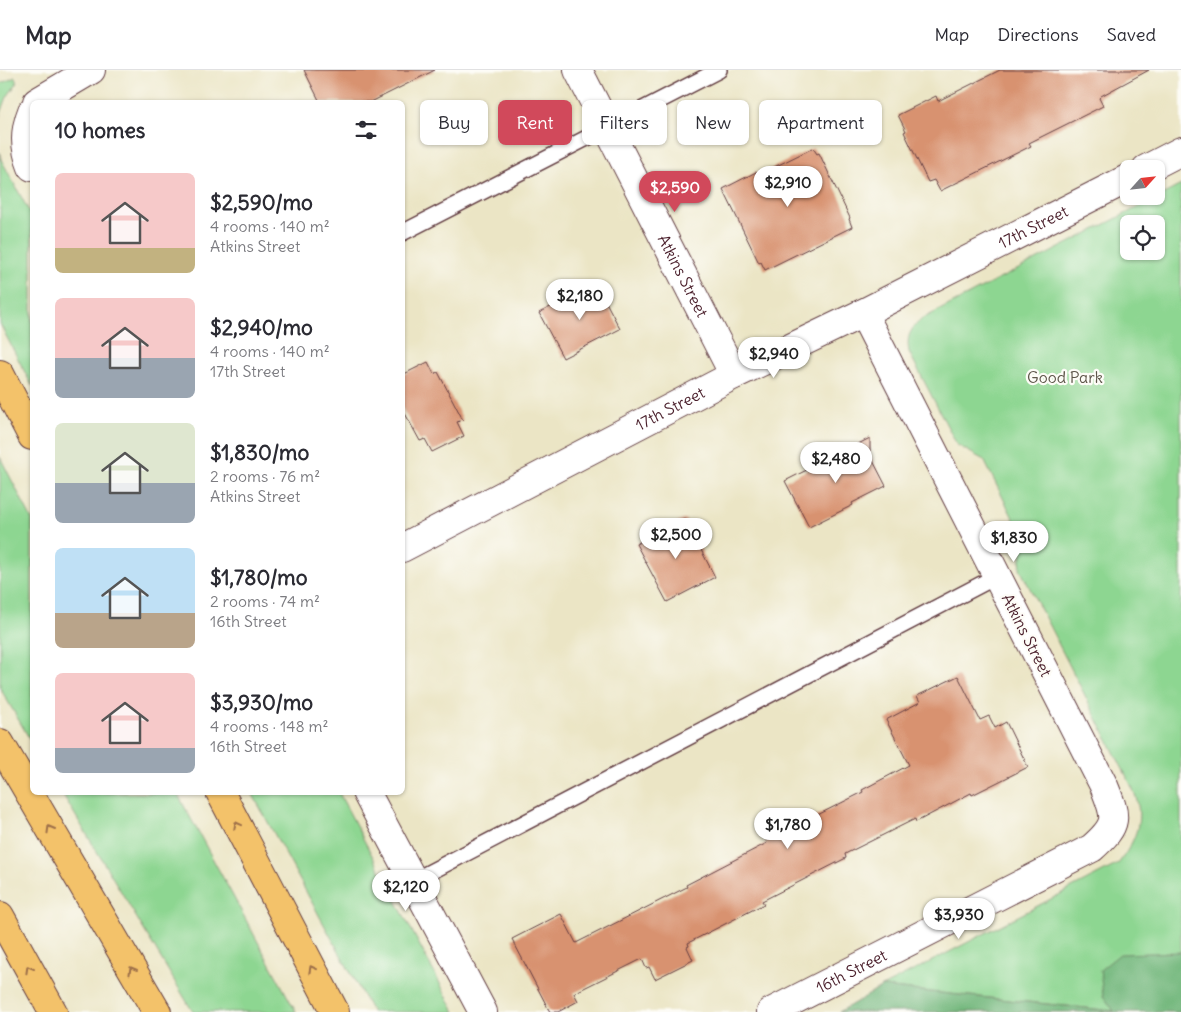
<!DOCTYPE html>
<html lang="en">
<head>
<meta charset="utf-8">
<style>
	:root { --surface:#fff; --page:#f7f7f7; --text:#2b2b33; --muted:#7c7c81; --line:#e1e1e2; --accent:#d1495b }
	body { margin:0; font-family:Delius,sans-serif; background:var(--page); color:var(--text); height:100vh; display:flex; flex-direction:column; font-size:19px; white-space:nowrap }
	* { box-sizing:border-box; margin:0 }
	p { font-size:16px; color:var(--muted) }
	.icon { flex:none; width:28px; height:28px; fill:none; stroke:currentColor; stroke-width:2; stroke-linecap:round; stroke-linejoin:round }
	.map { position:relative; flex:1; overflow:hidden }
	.drawer { position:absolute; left:30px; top:30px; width:375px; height:695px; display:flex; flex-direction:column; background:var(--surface); border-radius:8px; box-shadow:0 1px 4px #0004 }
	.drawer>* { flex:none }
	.top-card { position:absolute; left:420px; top:30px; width:475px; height:45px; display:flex; gap:10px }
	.needle { width:32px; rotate:63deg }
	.controls { position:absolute; left:1120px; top:90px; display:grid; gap:10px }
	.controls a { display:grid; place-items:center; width:45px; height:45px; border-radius:8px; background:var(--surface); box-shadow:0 1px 4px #0004; font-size:25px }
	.price { position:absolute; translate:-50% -42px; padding:0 11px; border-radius:18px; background:#fff; color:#222; font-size:16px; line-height:32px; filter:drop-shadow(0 1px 2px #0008) }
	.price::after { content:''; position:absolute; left:50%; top:30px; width:15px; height:11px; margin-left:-8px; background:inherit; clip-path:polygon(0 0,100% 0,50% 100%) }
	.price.current { background:var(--accent); color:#fff }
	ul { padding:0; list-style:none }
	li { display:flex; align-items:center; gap:15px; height:125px; padding:0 25px }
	li span { display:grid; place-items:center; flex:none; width:140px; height:100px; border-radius:8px; color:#555 }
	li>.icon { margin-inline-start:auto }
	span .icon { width:60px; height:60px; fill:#fffc; stroke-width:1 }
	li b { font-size:21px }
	h2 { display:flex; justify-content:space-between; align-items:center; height:60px; padding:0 25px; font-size:21px }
	.chip { padding:0 18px; border-radius:8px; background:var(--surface); box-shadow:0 1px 4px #0004; font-size:18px; line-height:45px }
	.chip.current { background:var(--accent); color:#fff }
	header { display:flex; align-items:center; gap:30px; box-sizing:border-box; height:70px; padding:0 25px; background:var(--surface); border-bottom:1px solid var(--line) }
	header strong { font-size:24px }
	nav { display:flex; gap:28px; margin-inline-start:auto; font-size:18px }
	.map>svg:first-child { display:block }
	.green { fill:#8dd691; stroke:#6c7a5e; fill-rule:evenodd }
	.forest { fill:#72b77b; stroke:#5e6b53 }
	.building { fill:#d89270 }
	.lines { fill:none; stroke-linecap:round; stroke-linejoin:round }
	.service-casing { stroke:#623d42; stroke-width:18 }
	.minor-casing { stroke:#623d42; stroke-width:30 }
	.motorway-casing { stroke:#623d42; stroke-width:30 }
	.service { stroke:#fff; stroke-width:15 }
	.minor { stroke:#fff; stroke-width:28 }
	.motorway { stroke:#f3c26a; stroke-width:28 }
	.oneway { stroke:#9e704a }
	.labels { text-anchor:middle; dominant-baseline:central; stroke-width:4.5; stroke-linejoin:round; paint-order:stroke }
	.street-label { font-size:16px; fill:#4a1f2b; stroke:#fdfcf7 }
	.park-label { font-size:16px; fill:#5e564a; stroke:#fdfcf7 }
</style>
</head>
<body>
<header>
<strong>Map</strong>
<nav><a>Map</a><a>Directions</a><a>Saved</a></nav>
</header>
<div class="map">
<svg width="1181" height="942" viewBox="0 0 1181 942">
	<rect width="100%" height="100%" fill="#fdfcf7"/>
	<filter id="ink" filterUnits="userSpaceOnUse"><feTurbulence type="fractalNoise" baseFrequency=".02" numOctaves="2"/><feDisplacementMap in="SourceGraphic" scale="10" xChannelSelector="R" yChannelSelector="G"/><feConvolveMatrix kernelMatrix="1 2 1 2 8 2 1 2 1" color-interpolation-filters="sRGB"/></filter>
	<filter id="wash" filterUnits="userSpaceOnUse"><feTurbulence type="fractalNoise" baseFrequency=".0096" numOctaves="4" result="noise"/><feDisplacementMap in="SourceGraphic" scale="20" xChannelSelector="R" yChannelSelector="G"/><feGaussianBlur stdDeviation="1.12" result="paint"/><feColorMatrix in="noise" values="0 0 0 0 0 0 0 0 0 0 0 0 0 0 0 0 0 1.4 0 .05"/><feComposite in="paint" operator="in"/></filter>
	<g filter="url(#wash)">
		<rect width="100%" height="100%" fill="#ebe5c5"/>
		<path class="green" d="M15,7l2,6 -10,14 -7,19v-32z
			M0,82l1,7 31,58v169l-32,-62z
			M1181,115v827l-66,-1 -233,-24 236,-123c19,-25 28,-47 14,-77l-112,-218 3,-31 -39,-78 -27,-15 -48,-93c-3,-15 1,-23 13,-33zM1129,154h27v27h-27z
			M0,387l32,63v223l-32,-55z
			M62,723h115l119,219h-103z
			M252,723h87l116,219h-83z"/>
		<path class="forest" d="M1181,882v60h-342l43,-25 232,24 -11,-15 -3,-26 20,-16z"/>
		<g id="blocks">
			<path class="building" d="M304,0h131l-64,32h-51z
				M1000,0h149l-48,26 -2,2 4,8 -74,37 2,3 -91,45 -6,-11 -6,2 -24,-50 2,-1 -8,-16 38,-19 2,5z
				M813,78l4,6 2,-1 31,65 -1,1 3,8 -87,43 -4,-8 -2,1 -36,-74 33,-17 2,3z
				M596,213l24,46 -57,29 -24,-45z
				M428,292l6,12 4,-2 25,48 -6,2 7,14 -32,16 -7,-13 -5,2 -18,-33v-33z
				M870,368v17l16,31 -34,17 1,2 -44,22 -24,-46z
				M685,449l30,58 -48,25 -31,-58z
				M958,606l22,44 9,-4 6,12 11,-6 22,45 -56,28 -1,-2 -55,29 -1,-3 -70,35 1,4 -84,43 2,3 -76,39 1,3 -2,1 6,13 -38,19 -6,-12 -3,1 -4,-9 -68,34 4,8 -20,11h-8l-38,-73 49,-25 15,29 111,-56 -1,-2 81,-42 -1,-2 97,-49 -1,-2 47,-25 -23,-45 34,-18 -3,-6z"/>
		</g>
	</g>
	<g filter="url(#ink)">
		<use href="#blocks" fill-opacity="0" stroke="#623d42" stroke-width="1"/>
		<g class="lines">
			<g class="service-casing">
				<path id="service" d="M402,163l317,-163
					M413,811l584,-305"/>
			</g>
			<g class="minor-casing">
				<g id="minor">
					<path id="s1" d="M578,0l156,305"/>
					<path d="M37,32l54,-32"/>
					<path d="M32,41c-8,20 -8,36 0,56"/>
					<path d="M1146,99l35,-18"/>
					<path id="s2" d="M402,478l332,-173 129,-62 266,-135"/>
					<path d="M366,722l117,220"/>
					<path id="s3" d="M771,942l321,-164c27,-24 25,-30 12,-62l-241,-473"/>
				</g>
			</g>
			<g class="motorway-casing">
				<path id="motorway" d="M0,304l32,62
					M0,673l157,269
					M220,722l115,220
					M0,846l53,96"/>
			</g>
			<use href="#service" class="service"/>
			<use href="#minor" class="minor"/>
			<use href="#motorway" class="motorway"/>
		</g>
		<defs><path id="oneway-chevron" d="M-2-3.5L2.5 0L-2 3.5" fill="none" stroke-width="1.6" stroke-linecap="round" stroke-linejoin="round" transform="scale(1.25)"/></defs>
		<g class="oneway">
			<use href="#oneway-chevron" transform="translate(237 755) rotate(-118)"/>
			<use href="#oneway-chevron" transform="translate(50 759) rotate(-120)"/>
			<use href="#oneway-chevron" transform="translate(29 899) rotate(-119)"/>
			<use href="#oneway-chevron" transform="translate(312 899) rotate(-118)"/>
			<use href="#oneway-chevron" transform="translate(132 900) rotate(-120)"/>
		</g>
	</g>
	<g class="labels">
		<g class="street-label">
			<text stroke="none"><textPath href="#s2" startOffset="708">17th Street</textPath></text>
			<text stroke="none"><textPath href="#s1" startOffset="231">Atkins Street</textPath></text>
			<text stroke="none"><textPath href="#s2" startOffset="302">17th Street</textPath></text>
			<text transform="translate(1027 565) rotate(63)">Atkins Street</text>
			<text stroke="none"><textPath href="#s3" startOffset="90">16th Street</textPath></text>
		</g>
		<g class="park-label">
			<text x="1065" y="307">Good Park</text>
		</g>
	</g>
</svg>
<div class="controls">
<a><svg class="needle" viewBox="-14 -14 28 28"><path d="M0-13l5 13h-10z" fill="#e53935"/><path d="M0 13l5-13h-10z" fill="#7c7c81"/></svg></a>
<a><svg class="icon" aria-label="locate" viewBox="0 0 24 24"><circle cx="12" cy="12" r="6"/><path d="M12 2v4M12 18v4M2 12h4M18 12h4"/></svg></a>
</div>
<b class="price" style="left:788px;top:138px">$2,910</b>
<b class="price current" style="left:675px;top:143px">$2,590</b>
<b class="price" style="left:580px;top:251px">$2,180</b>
<b class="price" style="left:774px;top:309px">$2,940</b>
<b class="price" style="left:836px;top:414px">$2,480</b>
<b class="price" style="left:676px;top:490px">$2,500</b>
<b class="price" style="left:1014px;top:493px">$1,830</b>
<b class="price" style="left:788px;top:780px">$1,780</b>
<b class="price" style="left:406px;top:842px">$2,120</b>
<b class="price" style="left:959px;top:870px">$3,930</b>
<div class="top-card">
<a class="chip">Buy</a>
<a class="chip current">Rent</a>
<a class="chip">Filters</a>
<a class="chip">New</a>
<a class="chip">Apartment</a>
</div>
<section class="drawer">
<h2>10 homes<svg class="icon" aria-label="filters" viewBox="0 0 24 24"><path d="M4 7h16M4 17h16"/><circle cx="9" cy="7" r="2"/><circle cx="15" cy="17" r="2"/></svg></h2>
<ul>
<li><span style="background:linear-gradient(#f6c9c9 75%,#c2b280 0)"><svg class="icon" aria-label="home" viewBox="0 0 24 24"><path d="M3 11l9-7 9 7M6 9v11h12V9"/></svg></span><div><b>$2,590/mo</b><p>4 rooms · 140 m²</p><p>Atkins Street</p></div></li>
<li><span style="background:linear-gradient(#f6c9c9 60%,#9aa5b1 0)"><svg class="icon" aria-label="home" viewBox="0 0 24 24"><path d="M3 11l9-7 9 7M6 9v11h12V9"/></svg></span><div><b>$2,940/mo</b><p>4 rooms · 140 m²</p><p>17th Street</p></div></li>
<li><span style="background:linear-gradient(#dfe7d0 60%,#9aa5b1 0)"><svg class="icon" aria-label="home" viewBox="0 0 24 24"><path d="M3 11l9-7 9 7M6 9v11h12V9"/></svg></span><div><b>$1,830/mo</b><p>2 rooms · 76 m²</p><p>Atkins Street</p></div></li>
<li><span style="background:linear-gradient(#bfe0f5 65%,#b9a48a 0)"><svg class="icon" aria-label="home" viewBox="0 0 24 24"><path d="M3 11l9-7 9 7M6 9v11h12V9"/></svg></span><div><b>$1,780/mo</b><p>2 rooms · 74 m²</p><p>16th Street</p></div></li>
<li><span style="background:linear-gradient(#f6c9c9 75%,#9aa5b1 0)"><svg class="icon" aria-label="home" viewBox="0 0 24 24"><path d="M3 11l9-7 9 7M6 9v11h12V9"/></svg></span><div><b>$3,930/mo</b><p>4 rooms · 148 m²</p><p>16th Street</p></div></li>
</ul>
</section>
</div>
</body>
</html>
